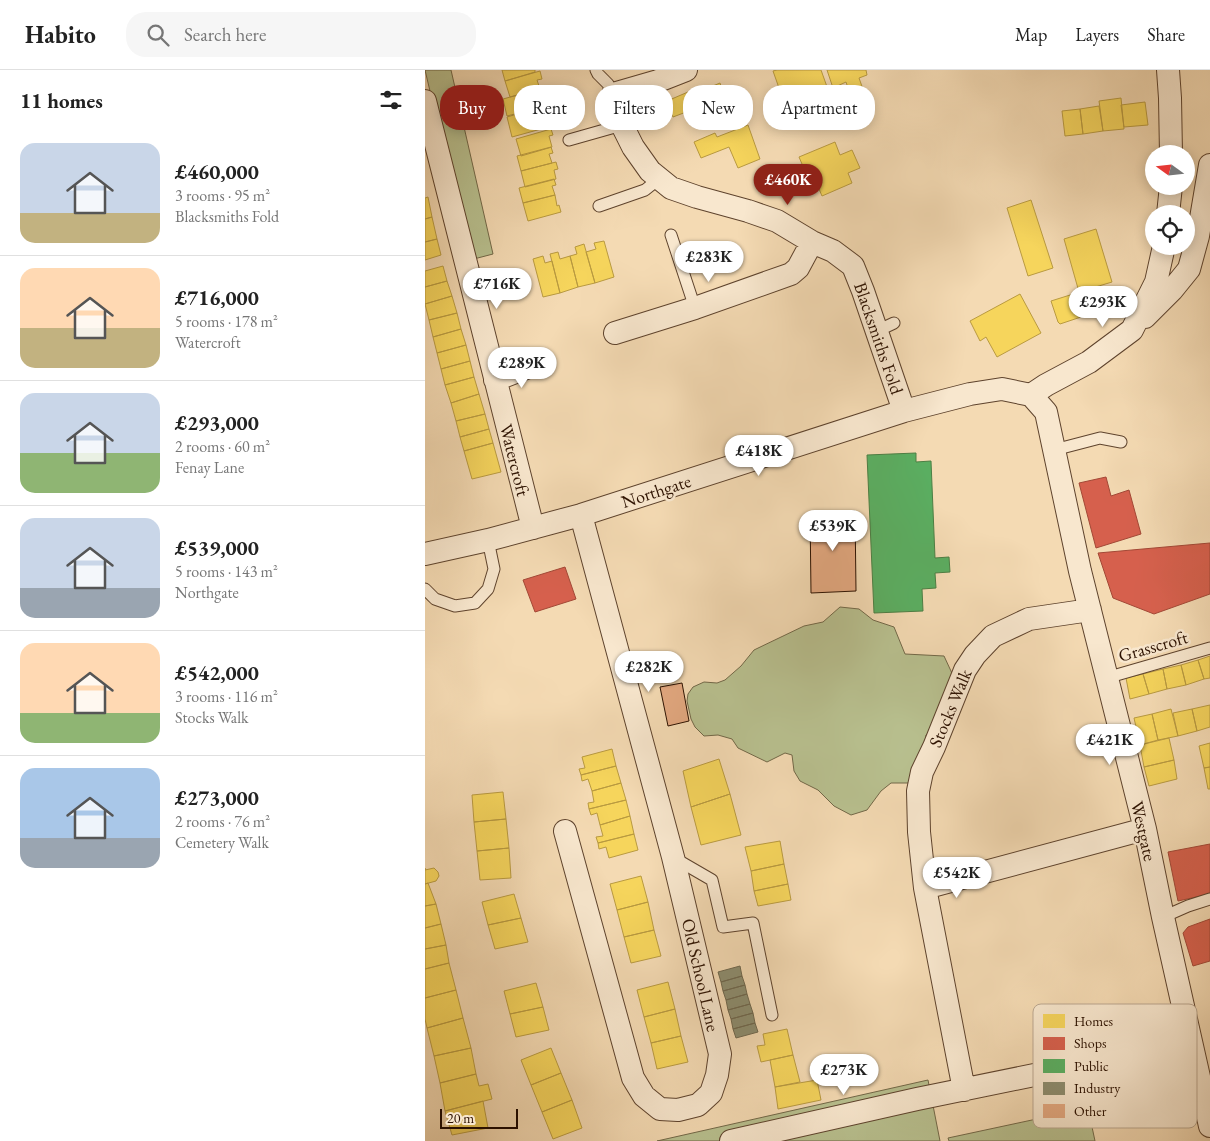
<!DOCTYPE html>
<html lang="en">
<head>
<meta charset="utf-8">
<style>
	:root { --surface:#fff; --page:#f6f6f6; --text:#222; --muted:#767676; --line:#e0e0e0; --accent:#8f2418 }
	body { margin:0; font-family:"EB Garamond",serif; background:var(--page); color:var(--text); height:100vh; display:flex; flex-direction:column; font-size:19px; white-space:nowrap }
	* { box-sizing:border-box; margin:0 }
	p { font-size:16px; color:var(--muted) }
	.icon { flex:none; width:28px; height:28px; fill:none; stroke:currentColor; stroke-width:2; stroke-linecap:round; stroke-linejoin:round }
	.map { position:relative; flex:1; overflow:hidden }
	.panel { display:flex; flex-direction:column; background:var(--surface); width:425px }
	.panel>* { flex:none }
	.guide { position:absolute; left:15px; top:15px; width:475px; height:45px; display:flex; gap:10px }
	.needle { width:32px; rotate:285deg }
	.controls { position:absolute; left:720px; top:75px; display:grid; gap:10px }
	.controls a { display:grid; place-items:center; width:50px; height:50px; border-radius:50%; background:var(--surface); box-shadow:0 2px 12px #0003; font-size:25px }
	.scale { position:absolute; left:15px; bottom:12px; width:78px; box-sizing:border-box; padding-left:5px; border:2px solid #2c1100; border-top:0; font-size:14px; line-height:18px; white-space:nowrap; color:#2c1100; -webkit-text-stroke:4px #f8e7ce; paint-order:stroke }
	.price { position:absolute; translate:-50% -42px; padding:0 11px; border-radius:18px; background:#fff; color:#222; font-size:16px; line-height:32px; filter:drop-shadow(0 1px 2px #0008) }
	.price::after { content:''; position:absolute; left:50%; top:30px; width:15px; height:11px; margin-left:-8px; background:inherit; clip-path:polygon(0 0,100% 0,50% 100%) }
	.price.on { background:var(--accent); color:#fff }
	ul { padding:0; list-style:none }
	li { display:flex; align-items:center; gap:15px; height:125px; padding:0 20px }
	li+li { border-top:1px solid var(--line) }
	li span { display:grid; place-items:center; flex:none; width:140px; height:100px; border-radius:15px; color:#555 }
	li>.icon { margin-inline-start:auto }
	span .icon { width:60px; height:60px; fill:#fffc; stroke-width:1 }
	li b { font-size:21px }
	h2 { display:flex; justify-content:space-between; align-items:center; height:60px; padding:0 20px; font-size:21px }
	.tag { padding:0 18px; border-radius:20px; background:var(--surface); box-shadow:0 2px 12px #0003; font-size:18px; line-height:45px }
	.tag.on { background:var(--accent); color:#fff }
	header { display:flex; align-items:center; gap:30px; box-sizing:border-box; height:70px; padding:0 25px; background:var(--surface); border-bottom:1px solid var(--line) }
	header strong { font-size:24px }
	nav { display:flex; gap:28px; margin-inline-start:auto; font-size:18px }
	.search { width:350px; height:45px; background:var(--page); display:flex; align-items:center; gap:12px; box-sizing:border-box; padding:0 18px; border-radius:20px; color:var(--muted); font-size:19px }
	main { display:flex; flex:1; min-height:0 }
	.map>svg:first-child { display:block }
	.green { fill:#b8c08f; stroke:#726848 }
	.homes { fill:#f6d55c; stroke:#b99a40 }
	.shops { fill:#d6604d; stroke:#a34836 }
	.public { fill:#5aae61; stroke:#4c7f44 }
	.industry { fill:#8c8c6e; stroke:#6f674d }
	.building { fill:#e4a981; stroke:#2c1100 }
	.lines { fill:none; stroke-linecap:round; stroke-linejoin:round }
	.service-casing { stroke:#5e432d; stroke-width:13 }
	.minor-casing { stroke:#5e432d; stroke-width:24 }
	.service { stroke:#f8e7ce; stroke-width:11 }
	.minor { stroke:#f8e7ce; stroke-width:22 }
	.labels { text-anchor:middle; dominant-baseline:central; stroke-width:5; stroke-linejoin:round; paint-order:stroke }
	.street-label { font-size:18px; fill:#2c1100; stroke:#f8e7ce }
	.key { fill:#f8e7ce; stroke:#bba790; stroke-width:1 }
	.key-label { font-size:14px; fill:#2c1100 }
</style>
</head>
<body>
<header>
<strong>Habito</strong>
<div class="search"><svg class="icon" aria-label="search" viewBox="0 0 24 24"><circle cx="10" cy="10" r="6"/><path d="M15 15l6 6"/></svg>Search here</div>
<nav><a>Map</a><a>Layers</a><a>Share</a></nav>
</header>
<main>
<section class="panel">
<h2>11 homes<svg class="icon" aria-label="filters" viewBox="0 0 24 24"><path d="M4 7h16M4 17h16"/><circle cx="9" cy="7" r="2"/><circle cx="15" cy="17" r="2"/></svg></h2>
<ul>
<li><span style="background:linear-gradient(#c9d6e8 70%,#c2b280 0)"><svg class="icon" aria-label="home" viewBox="0 0 24 24"><path d="M3 11l9-7 9 7M6 9v11h12V9"/></svg></span><div><b>£460,000</b><p>3 rooms · 95 m²</p><p>Blacksmiths Fold</p></div></li>
<li><span style="background:linear-gradient(#ffd9b3 60%,#c2b280 0)"><svg class="icon" aria-label="home" viewBox="0 0 24 24"><path d="M3 11l9-7 9 7M6 9v11h12V9"/></svg></span><div><b>£716,000</b><p>5 rooms · 178 m²</p><p>Watercroft</p></div></li>
<li><span style="background:linear-gradient(#c9d6e8 60%,#8fb573 0)"><svg class="icon" aria-label="home" viewBox="0 0 24 24"><path d="M3 11l9-7 9 7M6 9v11h12V9"/></svg></span><div><b>£293,000</b><p>2 rooms · 60 m²</p><p>Fenay Lane</p></div></li>
<li><span style="background:linear-gradient(#c9d6e8 70%,#9aa5b1 0)"><svg class="icon" aria-label="home" viewBox="0 0 24 24"><path d="M3 11l9-7 9 7M6 9v11h12V9"/></svg></span><div><b>£539,000</b><p>5 rooms · 143 m²</p><p>Northgate</p></div></li>
<li><span style="background:linear-gradient(#ffd9b3 70%,#8fb573 0)"><svg class="icon" aria-label="home" viewBox="0 0 24 24"><path d="M3 11l9-7 9 7M6 9v11h12V9"/></svg></span><div><b>£542,000</b><p>3 rooms · 116 m²</p><p>Stocks Walk</p></div></li>
<li><span style="background:linear-gradient(#a9c7e8 70%,#9aa5b1 0)"><svg class="icon" aria-label="home" viewBox="0 0 24 24"><path d="M3 11l9-7 9 7M6 9v11h12V9"/></svg></span><div><b>£273,000</b><p>2 rooms · 76 m²</p><p>Cemetery Walk</p></div></li>
</ul>
</section>
<div class="map">
<svg width="785" height="1071" viewBox="0 0 785 1071">
	<rect width="100%" height="100%" fill="#f4dab3"/>
	<filter id="stains"><feTurbulence type="fractalNoise" baseFrequency=".004" numOctaves="4"/><feColorMatrix values="0 0 0 0 .2 0 0 0 0 .09 0 0 0 0 .02 0 0 0 .5 -.17"/></filter>
	<radialGradient id="worn" r=".72"><stop offset=".6" stop-color="#630" stop-opacity="0"/><stop offset="1" stop-color="#630" stop-opacity=".3"/></radialGradient>
	<path class="green" d="M0,0h26l42,184 -23,6z
		M415,537l19,2 14,11 21,7 11,27 39,2 13,28 -16,44 -15,7 -1,21 -15,27h-19l-10,8 -14,19 -16,5 -17,-9 -16,-16 -18,-9 -6,-10 -2,-16 -7,-2 -18,9 -29,-14 -6,-9 -14,-4 -14,1 -9,-9 -4,-8 -4,-18 1,-7 5,-7 11,-5 13,1 8,-3 16,-14 13,-16 50,-24 19,-4z
		M503,1010l12,61h-283z
		M663,1038l7,33h-146l-1,-3z"/>
	<path class="homes" d="M77,0h33v2l-30,9z
		M352,0h44l10,28 -23,9 -4,-10 -19,8 -12,-34z
		M402,0h39l1,5 -8,3 5,14 -13,5 -5,-15 -13,6z
		M115,1l2,8 -5,1 3,9 -30,8 -5,-16z
		M295,13l3,9 11,-4 5,3 1,6 -2,4 -10,4 5,13 -23,9 -8,-21 -29,11 -6,-16 21,-9 1,4z
		M115,19l2,7 -3,1 3,10 -35,9 -4,-17z
		M696,28l3,31 -21,2 -4,-30z
		M720,32l3,23 -24,2 -3,-22z
		M674,36l4,25 -20,3 -3,-25z
		M116,37l3,10 4,-2 4,11 -40,11 -5,-20z
		M655,39l3,25 -18,2 -3,-25z
		M323,55l12,34 -22,9 -9,-21 -28,11 -7,-16 21,-9 2,4z
		M126,59l2,6 -4,1 3,11 -31,9 -5,-17z
		M410,72l5,13 12,-5 8,18 -12,5 4,10 -30,13 -9,-21 -5,3 -9,-21z
		M126,77l2,6 -4,1 3,9 -31,8 -4,-15z
		M131,92l2,7 -4,1 2,9 -31,8 -4,-16z
		M129,109l2,6 -4,1 3,9 -32,8 -4,-15z
		M130,125l2,11 2,-1 2,7 -33,9 -5,-18z
		M3,127l4,20 -7,2v-21z
		M606,130l22,68 -25,8 -21,-68z
		M7,147l5,22 -12,3v-23z
		M671,159l16,53 -33,10 -15,-53z
		M12,169l4,16 -16,5v-18z
		M179,171l10,36 -19,6 -9,-31 10,-3 -2,-6z
		M159,174l11,39 -17,4 -8,-31 7,-2 -2,-7z
		M133,182l2,7 10,-3 8,31 -18,6 -10,-39z
		M118,186l2,7 7,-2 8,32 -17,4 -10,-38z
		M18,196l4,15 -22,6v-16z
		M22,211l5,15 -27,8v-17z
		M661,220l7,23 -33,11 -2,-2 -7,-21z
		M595,224l21,39 -44,24 -11,-20 -6,4 -10,-20z
		M27,226l5,17 -28,7 -4,-16z
		M32,243l4,16 -28,8 -4,-17z
		M36,259l5,16 -29,8 -4,-16z
		M41,275l4,16 -29,8 -4,-16z
		M45,291l4,16 -29,8 -4,-16z
		M49,307l5,17 -28,9 -6,-18z
		M54,324l6,20 -29,7 -5,-18z
		M60,344l4,15 -29,8 -4,-16z
		M64,359l4,14 -29,8 -4,-14z
		M68,373l8,29 -29,7 -8,-28z
		M785,586v22l-6,1 -6,-19z
		M773,590l6,19 -18,6 -5,-20z
		M756,595l5,20 -19,4 -4,-20z
		M738,599l4,20 -18,5 -6,-20z
		M718,604l6,20 -19,5 -4,-21z
		M785,635v22l-13,4 -5,-22z
		M746,639l7,27 -20,4 -6,-26z
		M767,639l5,22 -19,5 -5,-23z
		M727,644l6,26 -18,5 -6,-27z
		M744,668l5,22 -30,7 -4,-22z
		M785,673v24l-6,1 -5,-22z
		M187,679l4,17 -35,9 -2,-6 6,-1 -3,-11z
		M294,689l11,35 -39,13 -8,-36z
		M749,690l3,19 -28,7 -5,-19z
		M191,696l5,17 -29,8 -4,-12 -6,2 -1,-6z
		M785,697v22h-2l-4,-21z
		M196,713l5,17 -37,9 -1,-6 6,-1 -2,-11z
		M78,722l3,27 -32,3 -2,-27z
		M305,724l11,41 -40,10 -10,-38z
		M201,730l4,16 -30,9 -3,-12 -6,2 -2,-6z
		M205,746l4,18 -36,9 -2,-6 7,-1 -3,-11z
		M81,749l3,29 -32,3 -3,-29z
		M209,764l4,16 -29,8 -3,-11 -7,2 -1,-6z
		M355,771l4,23 -33,7 -6,-24z
		M84,778l2,30 -31,2 -3,-29z
		M359,794l4,20 -34,7 -3,-20z
		M0,798v2l9,-2 4,4 1,4 -3,5 -11,3z
		M216,806l7,26 -31,8 -7,-26z
		M3,813l8,21 -11,2v-22z
		M363,814l3,16 -33,6 -4,-15z
		M89,824l7,24 -33,7 -6,-23z
		M223,832l6,28 -30,7 -7,-27z
		M11,834l5,20 -16,4v-22z
		M96,848l7,24 -33,7 -7,-24z
		M16,854l5,21 -21,4v-21z
		M229,860l7,26 -30,7 -7,-26z
		M21,875l3,18 -24,6v-20z
		M24,893l7,27 -31,8v-29z
		M243,912l7,27 -31,8 -7,-27z
		M111,913l7,24 -33,7 -6,-23z
		M31,920l7,28 -36,10 -2,-9v-21z
		M118,937l6,23 -33,7 -6,-23z
		M250,939l6,27 -30,7 -7,-26z
		M38,948l8,30 -37,8 -7,-28z
		M362,959l6,26 -32,7 -4,-16 8,-1 -2,-11z
		M256,966l7,26 -31,7 -6,-26z
		M46,978l5,26 -36,9 -6,-27z
		M126,978l10,25 -30,12 -10,-25z
		M368,985l7,27 -25,5 -5,-27z
		M136,1003l11,27 -30,12 -11,-27z
		M51,1004l3,12 9,-2 4,15 -47,12 -5,-28z
		M392,1010l4,20 -43,9 -3,-22z
		M147,1030l10,28 -29,11 -11,-27z
		M58,1031l5,27 -36,7 -7,-24z"/>
	<path class="shops" d="M681,407l5,19 18,-6 12,44 -45,14 -17,-65z
		M785,473v51l-56,20 -41,-16 -15,-45z
		M140,497l11,32 -41,13 -12,-32z
		M785,774v50l-32,7 -10,-49z
		M785,849v42l-17,5 -10,-33 5,-6z"/>
	<path class="public" d="M491,383v9l15,-1 4,97 14,-1 1,15 -15,1 1,15 -14,1 1,22 -49,2 -7,-158z"/>
	<path class="industry" d="M315,896l2,10 -21,6 -3,-10z
		M317,906l3,9 -22,6 -2,-9z
		M320,915l2,9 -21,6 -3,-9z
		M322,924l3,10 -22,6 -2,-10z
		M325,934l3,9 -22,6 -3,-9z
		M328,943l2,10 -22,6 -2,-10z
		M330,953l3,9 -22,6 -3,-9z"/>
	<path class="building" d="M430,441l1,80 -45,2 -1,-81z
		M257,613l7,38 -21,5 -8,-39z"/>
	<g class="lines">
		<g class="service-casing">
			<path id="service" d="M171,0l2,4 10,10 5,10
				M144,70l53,-15
				M174,136l46,-16 15,-12
				M246,165l24,73
				M452,261l17,-8
				M629,380l46,-12 21,4
				M0,519l10,10 20,7 20,-3 13,-14 6,-20 -6,-29
				M681,608l104,-30
				M249,788l38,22 11,47 30,-4 19,92
				M738,847l25,-11 22,-7"/>
		</g>
		<g class="minor-casing">
			<path id="minor" d="M261,0l-28,11 -45,13 9,31 11,22 17,24 21,17 26,9 51,14 29,10 35,21 21,9 20,15 10,25 41,120
				M743,0l2,28 1,56
				M0,31l108,427
				M743,144l3,-28
				M720,247l27,-27 17,-21 9,-33 12,-71
				M190,263l80,-25 96,-34 7,-6 14,-26
				M70,310l41,-16
				M606,325l15,17 34,159 65,258 18,88 47,209
				M606,325l15,-10 43,-23 43,-32 24,-48 8,-36
				M0,484l63,-14 93,-25 323,-104 66,-17 32,-5 29,6
				M140,761l68,247 11,18 16,13 18,1 20,-5 13,-12 6,-18 3,-21 -47,-197 -92,-342
				M500,818l-6,-56 -1,-41 4,-19 12,-25 31,-77 10,-15 18,-19 36,-17 61,-9
				M539,1020l-39,-202 220,-59
				M306,1071l186,-42 274,-56"/>
		</g>
		<use href="#service" class="service"/>
		<use href="#minor" class="minor"/>
	</g>
	<g class="labels">
		<g class="street-label">
			<text transform="translate(454 268) rotate(71)">Blacksmiths Fold</text>
			<text transform="translate(90 390) rotate(76)">Watercroft</text>
			<text transform="translate(231 421) rotate(-18)">Northgate</text>
			<text transform="translate(728 576) rotate(-16)">Grasscroft</text>
			<text transform="translate(525 638) rotate(-67)">Stocks Walk</text>
			<text transform="translate(719 761) rotate(77)">Westgate</text>
			<text transform="translate(276 905) rotate(77)">Old School Lane</text>
		</g>
	</g>
	<rect x="608" y="934" width="164" height="124" rx="8" class="key"/>
	<rect x="618" y="944" width="22" height="14" fill="#f6d55c"/>
	<rect x="618" y="967" width="22" height="13" fill="#d6604d"/>
	<rect x="618" y="989" width="22" height="14" fill="#5aae61"/>
	<rect x="618" y="1012" width="22" height="13" fill="#8c8c6e"/>
	<rect x="618" y="1034" width="22" height="14" fill="#e4a981"/>
	<g class="key-label">
		<text x="649" y="956">Homes</text>
		<text x="649" y="978">Shops</text>
		<text x="649" y="1001">Public</text>
		<text x="649" y="1023">Industry</text>
		<text x="649" y="1046">Other</text>
	</g>
	<rect width="100%" height="100%" filter="url(#stains)"/>
	<rect width="100%" height="100%" fill="url(#worn)"/>
</svg>
<div class="controls">
<a><svg class="needle" viewBox="-14 -14 28 28"><path d="M0-13l5 13h-10z" fill="#e53935"/><path d="M0 13l5-13h-10z" fill="#767676"/></svg></a>
<a><svg class="icon" aria-label="locate" viewBox="0 0 24 24"><circle cx="12" cy="12" r="6"/><path d="M12 2v4M12 18v4M2 12h4M18 12h4"/></svg></a>
</div>
<div class="scale">20 m</div>
<b class="price on" style="left:363px;top:136px">£460K</b>
<b class="price" style="left:284px;top:213px">£283K</b>
<b class="price" style="left:72px;top:240px">£716K</b>
<b class="price" style="left:678px;top:258px">£293K</b>
<b class="price" style="left:97px;top:319px">£289K</b>
<b class="price" style="left:334px;top:407px">£418K</b>
<b class="price" style="left:408px;top:482px">£539K</b>
<b class="price" style="left:224px;top:623px">£282K</b>
<b class="price" style="left:685px;top:696px">£421K</b>
<b class="price" style="left:532px;top:829px">£542K</b>
<b class="price" style="left:419px;top:1026px">£273K</b>
<div class="guide">
<a class="tag on">Buy</a>
<a class="tag">Rent</a>
<a class="tag">Filters</a>
<a class="tag">New</a>
<a class="tag">Apartment</a>
</div>
</div>
</main>
</body>
</html>
